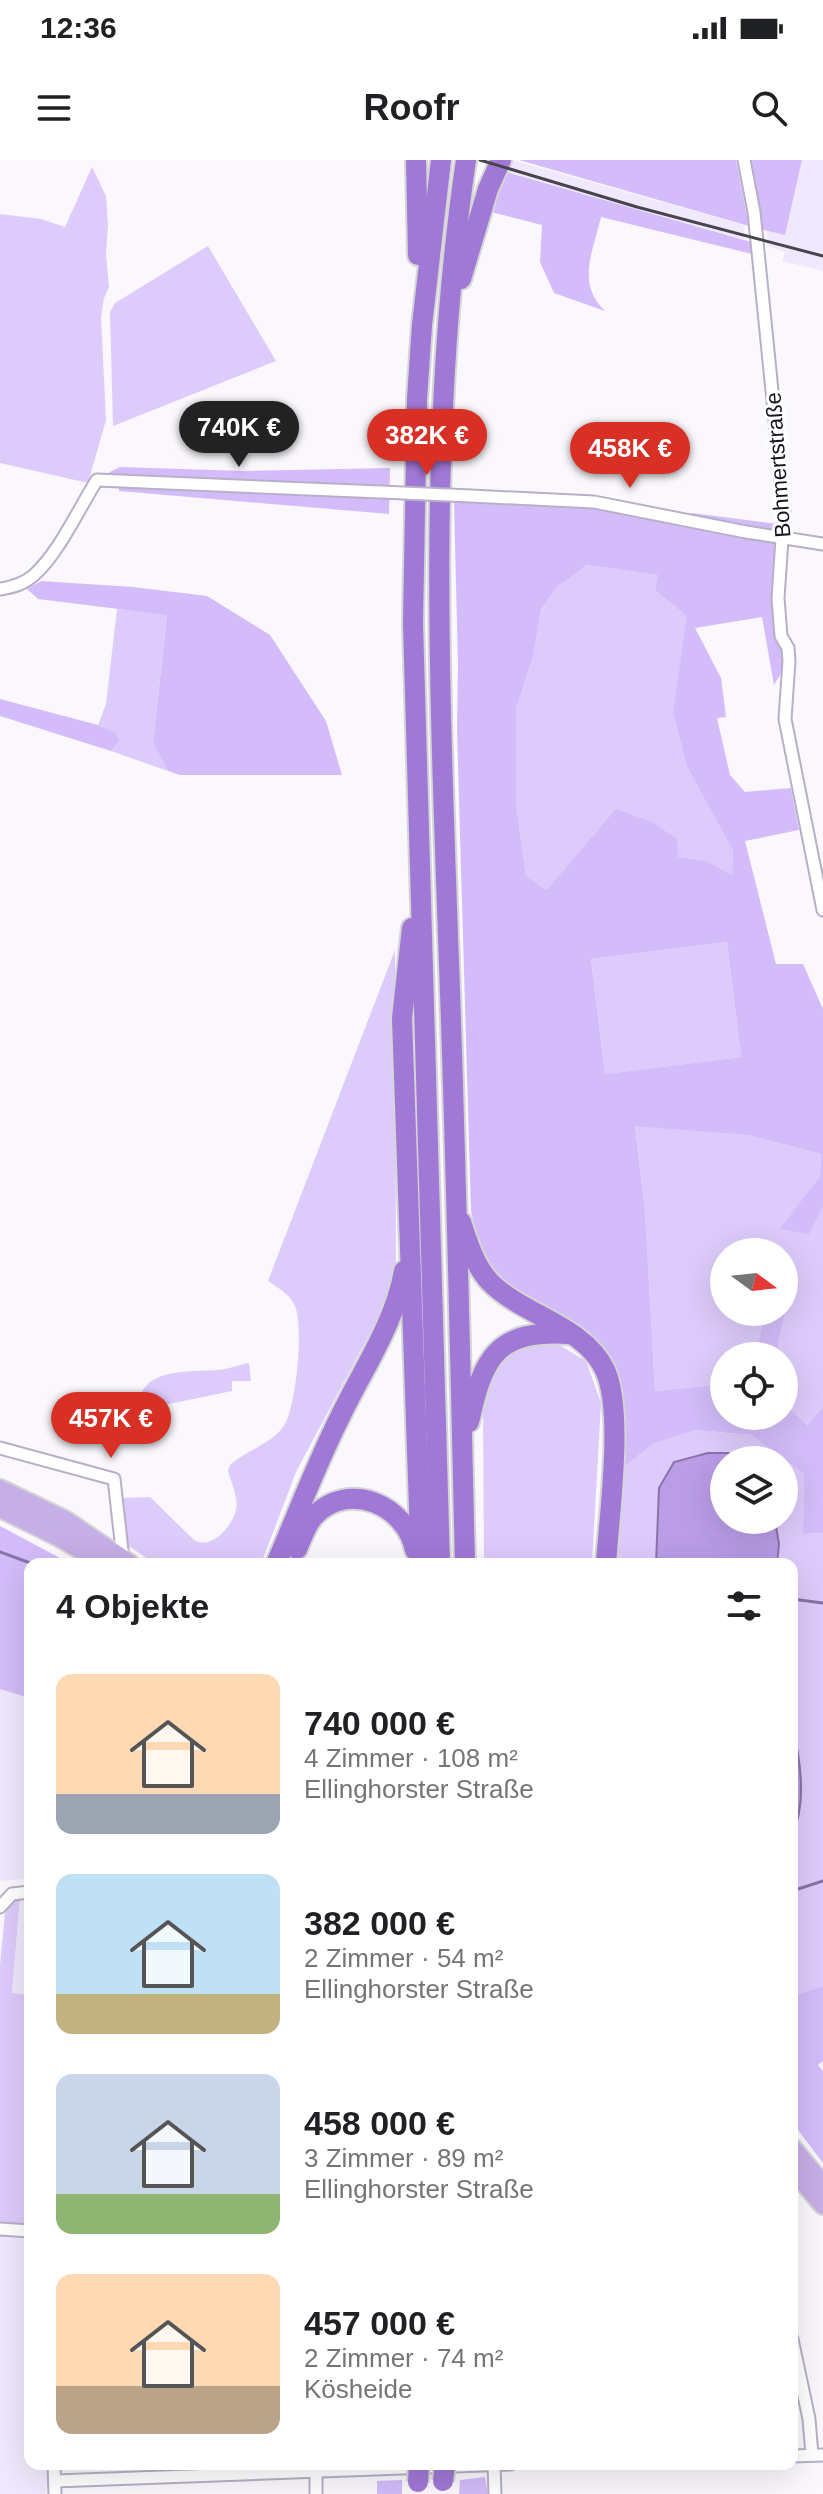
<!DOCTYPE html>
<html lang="de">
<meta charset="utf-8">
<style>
body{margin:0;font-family:Arial,sans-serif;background:#f6f6f6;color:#202124;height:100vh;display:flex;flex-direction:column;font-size:30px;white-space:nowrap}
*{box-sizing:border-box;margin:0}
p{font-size:26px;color:#757577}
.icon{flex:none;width:44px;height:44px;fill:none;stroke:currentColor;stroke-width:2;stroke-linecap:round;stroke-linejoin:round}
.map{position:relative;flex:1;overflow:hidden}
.drawer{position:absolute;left:24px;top:1398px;width:774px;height:912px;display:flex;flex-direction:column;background:#fff;border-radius:16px;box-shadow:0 8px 32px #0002}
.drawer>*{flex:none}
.needle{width:52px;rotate:105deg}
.tools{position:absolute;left:710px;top:1078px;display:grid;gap:16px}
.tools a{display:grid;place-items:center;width:88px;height:88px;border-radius:50%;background:#fff;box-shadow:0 8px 32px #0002;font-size:40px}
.price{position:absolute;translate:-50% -68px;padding:0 18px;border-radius:28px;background:#d93025;color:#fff;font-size:26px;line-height:52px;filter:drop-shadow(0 2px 4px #0008)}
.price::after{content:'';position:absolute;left:50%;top:48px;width:24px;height:18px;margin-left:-12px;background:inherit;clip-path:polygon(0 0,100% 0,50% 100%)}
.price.active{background:#222;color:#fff}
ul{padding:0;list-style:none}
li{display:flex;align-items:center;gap:24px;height:200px;padding:0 32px}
li span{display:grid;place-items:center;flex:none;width:224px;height:160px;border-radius:16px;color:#555}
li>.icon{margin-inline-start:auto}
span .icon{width:96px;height:96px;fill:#fffc;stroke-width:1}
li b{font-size:34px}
h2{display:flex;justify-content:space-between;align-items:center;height:96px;padding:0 32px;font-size:34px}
.status{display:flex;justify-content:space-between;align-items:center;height:56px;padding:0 40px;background:#fff;direction:ltr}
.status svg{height:22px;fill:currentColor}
header{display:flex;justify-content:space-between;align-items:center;height:104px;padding:0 32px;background:#fff;font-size:36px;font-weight:800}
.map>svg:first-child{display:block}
.built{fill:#f0e9fd}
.green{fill:#ddcbfb;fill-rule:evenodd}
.forest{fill:#d3bcf9;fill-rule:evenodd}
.water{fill:#ba9ce7;stroke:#8973aa;stroke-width:2}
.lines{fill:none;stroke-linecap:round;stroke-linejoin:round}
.stream{stroke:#8973aa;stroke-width:3}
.street-casing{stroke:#b8afc8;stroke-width:15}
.primary-casing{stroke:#d5d5d6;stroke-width:22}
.highway-casing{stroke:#d5d5d6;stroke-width:24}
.street{stroke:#fff;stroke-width:11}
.primary{stroke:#c6aee6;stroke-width:18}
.highway{stroke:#a078d6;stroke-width:20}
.rail{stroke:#46444c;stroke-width:3}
.street-bridge-casing{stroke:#b8afc8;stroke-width:15;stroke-linecap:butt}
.highway-bridge-casing{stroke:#d5d5d6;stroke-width:24;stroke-linecap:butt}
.street-bridge{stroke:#fff;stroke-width:11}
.highway-bridge{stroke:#a078d6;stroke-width:20}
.labels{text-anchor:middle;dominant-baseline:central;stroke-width:6;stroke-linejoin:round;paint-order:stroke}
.street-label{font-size:22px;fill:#17141d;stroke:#fff}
</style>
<div class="status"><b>12:36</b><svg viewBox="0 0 49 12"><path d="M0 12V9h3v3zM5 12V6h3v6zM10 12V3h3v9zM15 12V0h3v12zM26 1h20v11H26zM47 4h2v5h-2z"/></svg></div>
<header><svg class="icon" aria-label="menu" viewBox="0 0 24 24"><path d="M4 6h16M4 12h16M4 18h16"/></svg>Roofr<svg class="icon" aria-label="search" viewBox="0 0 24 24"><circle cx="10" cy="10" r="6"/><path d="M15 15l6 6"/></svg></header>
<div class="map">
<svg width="823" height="2334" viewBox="0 0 823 2334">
<rect width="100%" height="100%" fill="#faf8fd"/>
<g class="built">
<path d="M512,0L744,65L745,80L508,12Z"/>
<path d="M802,0H823V111L782,101L785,92L768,86L767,71L785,74Z"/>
<path d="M0,1529L30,1538V1558L24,1719L0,1721Z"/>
<path d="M20,1737H30V1835L12,1834Z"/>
<path d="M0,2074L30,2077V2304H48V2328L45,2334H0Z"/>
</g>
<g class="green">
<path d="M92,7L106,36L108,65L106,94L109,127L104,138L101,157L106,260L88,323L0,303V54L41,59L65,67Z"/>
<path d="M208,86L276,201L113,266L110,152L115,143Z"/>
<path d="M587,405L659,415L655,430L688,456L673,553L687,607L733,691L732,715L707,701L678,697L547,730L526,716L516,644V549L534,493L541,452L556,428Z"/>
<path d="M117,449L167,454L153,583L168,611L111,591L116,585L115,572L98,565L106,544Z"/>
<path d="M727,782L741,897L605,914L591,799Z"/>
<path d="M395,790L396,1106L388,1139L296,1312L261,1404H155L129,1386L121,1338L150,1337L193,1379C210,1392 232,1367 236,1350C239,1339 231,1322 228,1311L230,1305C246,1290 273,1284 285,1264C296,1245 304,1166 295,1146C290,1134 278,1128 268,1121Z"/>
<path d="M635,965L748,975L821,994L820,1016L781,1069L809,1073L823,1047V1246L809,1267L784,1243V1196H776L789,1132L784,1122V1092H724V1152H765L755,1196H724V1224L655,1231L645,1051Z"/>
<path d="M551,1180L586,1201L601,1243L592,1404H484L483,1249L492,1218L517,1184Z"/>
<path d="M249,1203L251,1221H232V1231L140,1250C135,1207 190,1212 218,1210C229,1209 239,1205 249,1203Z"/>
<path d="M696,1270L751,1275L804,1314L803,1374L823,1373V1826L792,1836V1404H618L624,1307L653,1284ZM724,1300H784V1360H724Z"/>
<path d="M20,1737L12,1833L30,1835V2066L0,2063V1805L5,1753L13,1739Z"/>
</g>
<g class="forest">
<path d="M519,0H736L749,66Z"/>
<path d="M749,0H802L785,75L760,69Z"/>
<path d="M503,11L751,82L752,94L601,57C593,92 576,123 605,151L554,133L540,102L542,65L487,51Z"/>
<path d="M120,307L243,311L390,308L389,354L119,331L118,317H110L108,313Z"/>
<path d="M480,340L595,346L685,364L692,353L777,364L781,387L776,414L788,502L774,525L762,457L695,468L721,518L726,557L717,558L730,615L745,632L791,628L799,670L745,681L776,804H803L823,849V1047L809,1074L780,1069L820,1016L821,994L748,975L635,966L645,1051L655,1231L724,1224V1256H784V1243L808,1266L823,1246V1373L803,1374L804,1314L751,1275L696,1270L653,1284L624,1307V1243L617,1215L495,1116L479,1090L471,1051L457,570L458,505L454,342L480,343ZM587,405L658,415L655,430L687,456L673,553L687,607L733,691L732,715L707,701L678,697L677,679L652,662L616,649L547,730L526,716L516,644V549L534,493L541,451L556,428ZM727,782L741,897L605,914L591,799Z"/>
<path d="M41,421L133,427L207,436L270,475L326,561L342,615H180L168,611L153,583L167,455L38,439L27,429Z"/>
<path d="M0,539L98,565L115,572L119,581L111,591L0,556Z"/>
<path d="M784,1122L789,1132L776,1196H755L765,1152H784Z"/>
<path d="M0,1366L71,1404H30V1554L29,1538L0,1529Z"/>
<path d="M823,1826V1901L818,1905L823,1911V2003L792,1962V1836Z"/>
<path d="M485,2317L488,2334H459L460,2320Z"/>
<path d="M402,2320V2334H377V2321Z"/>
</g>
<g class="water">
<path d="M708,1293H728L742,1300H724V1360H775L779,1384L777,1404H656L659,1328L674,1302Z"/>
<path d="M792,1564C800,1597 808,1643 792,1674Z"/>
</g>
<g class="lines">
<g class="stream">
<path d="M0,1392L33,1404"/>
<path d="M792,1439L823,1443"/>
<path d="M792,1731L823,1721"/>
</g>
<defs>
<g id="street">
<path d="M744,0L754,52L784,350L778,438L781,476L788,488L789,501L785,559L823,750"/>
<path d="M471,336L594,342L746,372L823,384"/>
<path d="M0,429C13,427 24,424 34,415C59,393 79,348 97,320L381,332"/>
<path d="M0,1288L114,1319L123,1399"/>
<path d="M0,1747L12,1734L30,1732"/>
<path d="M0,2069L30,2071"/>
<path d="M792,2179L809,2259L812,2295"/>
<path d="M792,2296L823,2295"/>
<path d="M54,2304L55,2334"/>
<path d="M494,2305L495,2334"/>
<path d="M316,2313V2334"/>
<path d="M55,2321L511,2304"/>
</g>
<g id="primary">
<path d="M0,1329L65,1360L130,1404"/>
<path d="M0,1348L59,1377L105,1404"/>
<path d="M792,1988L823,2025"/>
<path d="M792,2008L823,2045"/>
</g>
<g id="highway">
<path d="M416,0L418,95"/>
<path d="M461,119L488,29L501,0"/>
<path d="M412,768L402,858L421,1404"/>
<path d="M461,1062C468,1083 475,1106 490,1122C522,1155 585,1166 605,1210C624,1251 609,1356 606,1404"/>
<path d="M469,1262C483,1197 497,1169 570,1174"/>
<path d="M297,1389C302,1378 306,1365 314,1356C349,1320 406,1345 415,1390"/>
<path d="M276,1404C297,1355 316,1305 340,1257C363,1209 395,1163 404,1111"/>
<path d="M440,1404L413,463L417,239L422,165L441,0"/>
<path d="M465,1404C460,1195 456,985 448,776C439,517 428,257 466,0"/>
</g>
</defs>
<use href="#street" class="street-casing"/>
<use href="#primary" class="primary-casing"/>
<use href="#highway" class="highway-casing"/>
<use href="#street" class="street"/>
<use href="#primary" class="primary"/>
<use href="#highway" class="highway"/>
<path class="rail" d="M480,0L637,47L823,96"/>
<defs>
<path id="street-bridge" d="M381,332L471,336"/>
<g id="highway-bridge">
<path d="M443,2321L445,2304"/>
<path d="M418,2322L419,2304"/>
</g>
</defs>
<use href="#street-bridge" class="street-bridge-casing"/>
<use href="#highway-bridge" class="highway-bridge-casing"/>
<use href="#street-bridge" class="street-bridge"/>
<use href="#highway-bridge" class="highway-bridge"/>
</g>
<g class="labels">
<g class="street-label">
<text transform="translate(778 305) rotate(-94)">Bohmertstraße</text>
</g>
</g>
</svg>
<div class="tools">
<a><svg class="needle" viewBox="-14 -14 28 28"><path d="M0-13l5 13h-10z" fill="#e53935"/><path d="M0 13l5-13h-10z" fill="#757577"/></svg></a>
<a><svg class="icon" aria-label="locate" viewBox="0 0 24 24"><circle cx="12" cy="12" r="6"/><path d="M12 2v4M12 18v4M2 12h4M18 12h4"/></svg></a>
<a><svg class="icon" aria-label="layers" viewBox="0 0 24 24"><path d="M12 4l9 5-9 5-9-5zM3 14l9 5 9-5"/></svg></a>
</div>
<b class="price active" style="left:239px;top:309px">740K €</b>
<b class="price" style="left:427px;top:317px">382K €</b>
<b class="price" style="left:630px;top:330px">458K €</b>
<b class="price" style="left:111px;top:1300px">457K €</b>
<section class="drawer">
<h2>4 Objekte<svg class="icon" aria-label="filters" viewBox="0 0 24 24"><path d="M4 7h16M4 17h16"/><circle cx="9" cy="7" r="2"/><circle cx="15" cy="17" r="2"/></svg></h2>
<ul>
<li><span style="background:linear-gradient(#ffd9b3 75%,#9aa5b1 0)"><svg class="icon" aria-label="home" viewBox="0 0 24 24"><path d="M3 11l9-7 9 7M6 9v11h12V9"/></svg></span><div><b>740 000 €</b><p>4 Zimmer · 108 m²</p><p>Ellinghorster Straße</p></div></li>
<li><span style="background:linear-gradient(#bfe0f5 75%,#c2b280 0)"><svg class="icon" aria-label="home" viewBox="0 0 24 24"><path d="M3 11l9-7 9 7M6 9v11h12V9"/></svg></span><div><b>382 000 €</b><p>2 Zimmer · 54 m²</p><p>Ellinghorster Straße</p></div></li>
<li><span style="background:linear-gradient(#c9d6e8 75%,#8fb573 0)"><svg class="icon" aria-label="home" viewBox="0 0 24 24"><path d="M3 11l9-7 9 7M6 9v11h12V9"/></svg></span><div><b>458 000 €</b><p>3 Zimmer · 89 m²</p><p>Ellinghorster Straße</p></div></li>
<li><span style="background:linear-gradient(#ffd9b3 70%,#b9a48a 0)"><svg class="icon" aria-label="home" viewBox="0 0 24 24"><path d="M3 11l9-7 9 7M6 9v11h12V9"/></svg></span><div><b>457 000 €</b><p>2 Zimmer · 74 m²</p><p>Kösheide</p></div></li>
</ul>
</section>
</div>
